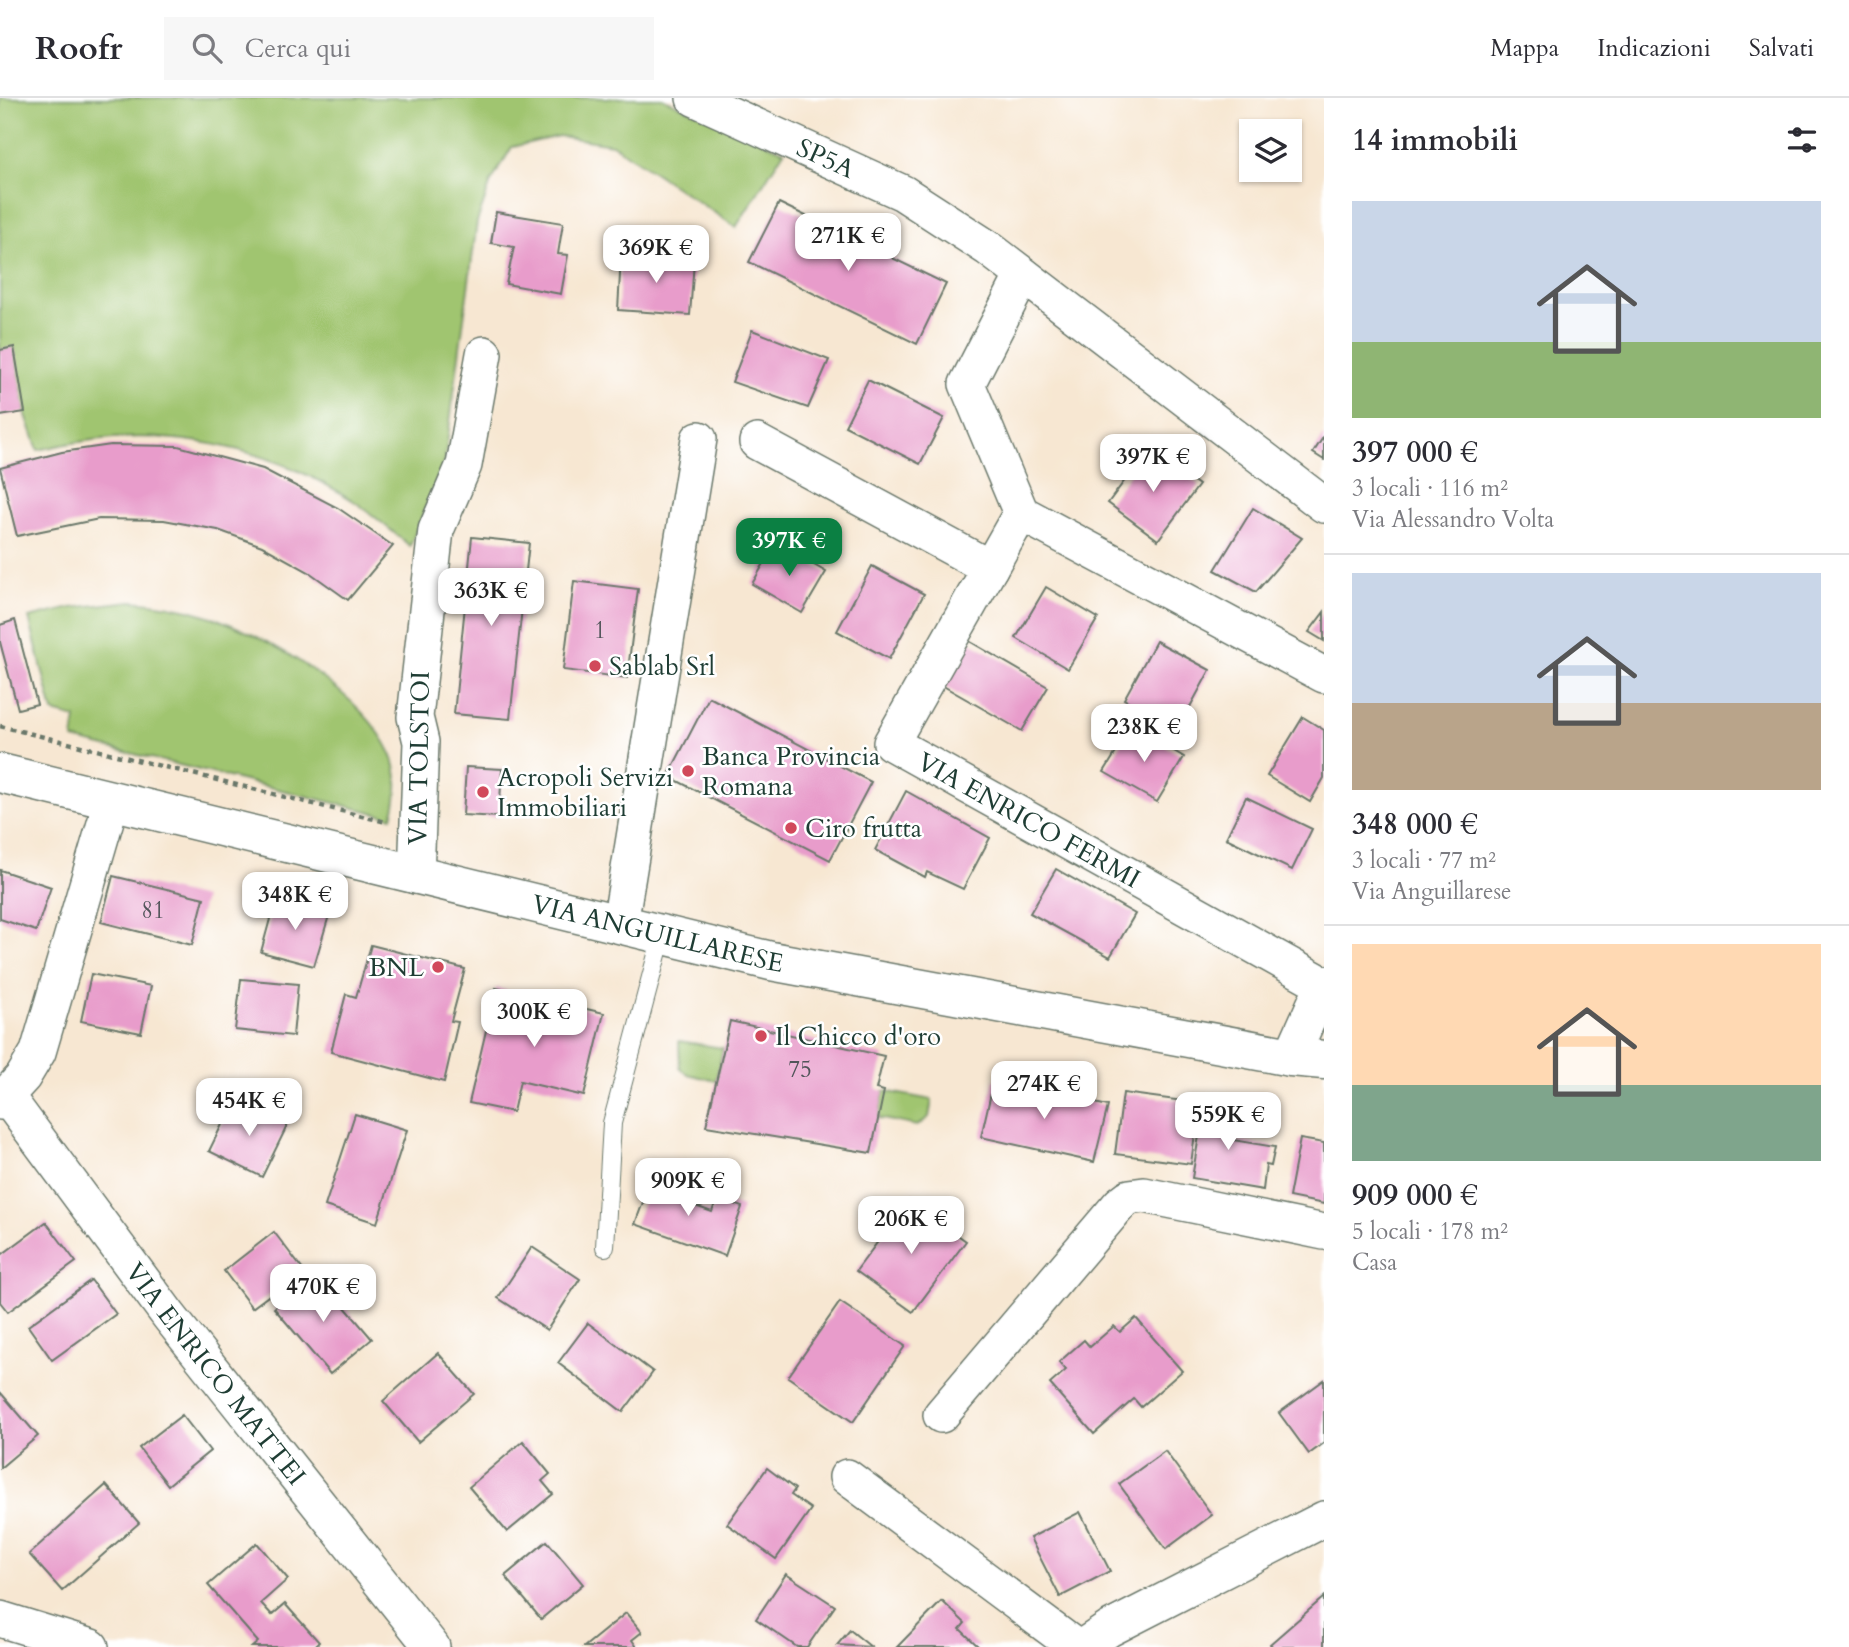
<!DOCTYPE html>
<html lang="it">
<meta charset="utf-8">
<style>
body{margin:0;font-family:Cardo,serif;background:#f7f7f7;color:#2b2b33;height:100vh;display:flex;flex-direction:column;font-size:26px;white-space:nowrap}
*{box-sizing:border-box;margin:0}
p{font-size:23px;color:#7c7c81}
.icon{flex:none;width:38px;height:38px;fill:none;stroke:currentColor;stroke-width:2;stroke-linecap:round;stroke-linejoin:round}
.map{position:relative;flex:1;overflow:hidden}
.sheet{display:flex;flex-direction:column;background:#fff;width:525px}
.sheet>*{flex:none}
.buttons{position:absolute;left:1239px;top:21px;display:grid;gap:14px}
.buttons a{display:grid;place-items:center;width:63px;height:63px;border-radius:0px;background:#fff;box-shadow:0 2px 5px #0004;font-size:35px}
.price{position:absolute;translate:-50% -60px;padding:0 16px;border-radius:14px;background:#fff;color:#222;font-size:23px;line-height:46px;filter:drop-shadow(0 2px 4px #0008)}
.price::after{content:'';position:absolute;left:50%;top:42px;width:21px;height:16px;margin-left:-10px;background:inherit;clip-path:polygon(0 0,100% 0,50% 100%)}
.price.current{background:#0b8043;color:#fff}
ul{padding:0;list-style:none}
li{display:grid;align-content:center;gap:14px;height:371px;padding:0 28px}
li+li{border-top:2px solid #e1e1e2}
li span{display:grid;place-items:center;height:217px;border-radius:0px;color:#555}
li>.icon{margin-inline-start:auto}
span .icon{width:126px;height:126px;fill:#fffc;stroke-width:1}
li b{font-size:30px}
h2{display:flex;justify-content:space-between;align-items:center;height:84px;padding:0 28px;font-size:30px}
header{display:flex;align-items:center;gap:42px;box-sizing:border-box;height:98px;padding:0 35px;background:#fff;border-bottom:2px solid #e1e1e2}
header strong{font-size:33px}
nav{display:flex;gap:38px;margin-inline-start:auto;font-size:24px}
.search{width:490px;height:63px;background:#f7f7f7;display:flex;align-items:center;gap:18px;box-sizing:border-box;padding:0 24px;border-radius:0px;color:#7c7c81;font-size:26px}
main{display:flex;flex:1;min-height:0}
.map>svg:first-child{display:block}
.green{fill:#a0c570;stroke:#608152;stroke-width:2}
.building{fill:#e89ccb}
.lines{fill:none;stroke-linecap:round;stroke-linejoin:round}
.service-casing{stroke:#6b786b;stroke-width:20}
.minor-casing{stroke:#6b786b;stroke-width:38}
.secondary-casing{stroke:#6b786b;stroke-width:41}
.path{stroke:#6b786b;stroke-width:4.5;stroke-dasharray:5 5;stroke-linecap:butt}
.service{stroke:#fff;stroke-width:18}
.minor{stroke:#fff;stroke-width:35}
.secondary{stroke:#fff;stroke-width:38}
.poi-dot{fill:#d1495b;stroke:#fff;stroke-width:2.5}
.labels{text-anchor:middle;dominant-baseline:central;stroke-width:5;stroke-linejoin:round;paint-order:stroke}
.number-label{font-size:23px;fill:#51555a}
.street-label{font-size:26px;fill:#1f3d34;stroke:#fff}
.poi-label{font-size:26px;fill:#1f3d34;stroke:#fff;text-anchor:start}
</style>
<header>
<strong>Roofr</strong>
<div class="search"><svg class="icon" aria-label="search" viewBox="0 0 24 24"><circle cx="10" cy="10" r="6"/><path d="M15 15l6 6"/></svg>Cerca qui</div>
<nav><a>Mappa</a><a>Indicazioni</a><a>Salvati</a></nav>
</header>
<main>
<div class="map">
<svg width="1324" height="1549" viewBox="0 0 1324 1549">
<rect width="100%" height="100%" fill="#fff"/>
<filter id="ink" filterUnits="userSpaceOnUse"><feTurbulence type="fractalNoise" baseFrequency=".0143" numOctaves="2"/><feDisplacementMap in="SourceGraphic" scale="14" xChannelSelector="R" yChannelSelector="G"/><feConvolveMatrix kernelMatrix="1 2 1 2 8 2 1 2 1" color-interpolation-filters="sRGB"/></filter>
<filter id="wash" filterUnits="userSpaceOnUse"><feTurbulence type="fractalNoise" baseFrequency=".00686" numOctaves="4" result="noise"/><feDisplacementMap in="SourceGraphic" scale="28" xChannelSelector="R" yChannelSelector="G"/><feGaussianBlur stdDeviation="1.57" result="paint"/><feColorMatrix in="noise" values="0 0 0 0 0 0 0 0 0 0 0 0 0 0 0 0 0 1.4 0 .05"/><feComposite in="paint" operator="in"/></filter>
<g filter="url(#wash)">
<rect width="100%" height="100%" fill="#f7e7d2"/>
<g class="green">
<path d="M0,0H662L784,53L736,129L612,46L559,38L512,49L491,84L477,124L445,361L410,448C391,433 372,415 352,402C257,341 146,325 38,352L25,314L14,250L0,252Z"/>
<path d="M132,503C157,505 181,509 206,517C267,537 364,596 391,656C400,676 398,699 392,719L73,641L76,620L53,614L29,520L71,510Z"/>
<path d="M679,943L723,950L716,983L688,976L680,970Z"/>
<path d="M884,993L932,1002L929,1019L917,1028L878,1020Z"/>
</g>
<g id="blocks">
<g class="building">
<path d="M779,105L946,186L917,246L749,164Z"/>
<path d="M496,114L563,125L558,156L568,157L561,196L506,186L514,149L491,145Z"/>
<path d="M621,158L694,163L690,217L618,212Z"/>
<path d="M752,232L829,262L808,310L732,284Z"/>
<path d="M14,249L25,314L0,318V252Z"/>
<path d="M868,282L944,320L920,366L845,328Z"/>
<path d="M1324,338V362L1313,355Z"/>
<path d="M111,347L178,348L263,371L338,410L393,448L348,502L309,474L262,448L218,432L164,422L99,421L17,438L0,370L62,354Z"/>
<path d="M1149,350L1199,387L1158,442L1108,405Z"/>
<path d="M1253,410L1302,440L1256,494L1215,472Z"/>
<path d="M472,439L529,445L510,621L454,616Z"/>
<path d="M776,445L826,474L802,515L752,486Z"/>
<path d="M872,468L924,496L889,561L837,533Z"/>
<path d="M574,483L638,491L627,580L563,572Z"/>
<path d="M1046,489L1098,520L1068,571L1016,540Z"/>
<path d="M1324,514V543L1309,534Z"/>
<path d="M15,522L37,606L18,611L0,544V527Z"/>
<path d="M964,540L1048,589L1022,633L938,585Z"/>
<path d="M1156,543L1210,572L1178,631L1124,601Z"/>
<path d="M709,599L871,684L830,762L668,678Z"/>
<path d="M1303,619L1324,632V680L1310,704L1267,678Z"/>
<path d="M1132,628L1184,659L1157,704L1104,674Z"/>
<path d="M466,669L502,671L499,719L463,717Z"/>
<path d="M906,693L990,740L963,791L927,774L925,779L875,752Z"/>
<path d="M1246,699L1312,731L1292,772L1226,740Z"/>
<path d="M1056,771L1135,816L1110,859L1030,815Z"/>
<path d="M0,772L51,789L36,833L0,821Z"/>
<path d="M113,778L204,800L192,847L101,824Z"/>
<path d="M276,799L330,814L314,868L261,854Z"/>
<path d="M371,847L465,871L451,923L458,924L444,984L331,954L346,896L356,899Z"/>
<path d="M91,876L151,888L141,935L81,923Z"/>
<path d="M241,881L298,886L293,938L235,932Z"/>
<path d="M496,890L604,915L584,998L520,983L513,1014L469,1005Z"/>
<path d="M730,923L884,958L876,991L884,993L871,1055L706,1028Z"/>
<path d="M994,982L1108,1008L1094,1064L981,1039Z"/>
<path d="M1123,995L1199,1005L1191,1066L1115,1056Z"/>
<path d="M235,1000L288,1026L262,1079L209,1053Z"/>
<path d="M1205,1002L1233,1007L1227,1041L1275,1049L1271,1068L1266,1067L1263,1092L1192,1080Z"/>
<path d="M355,1016L407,1032L377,1125L325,1108Z"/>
<path d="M1300,1041L1324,1045V1106L1289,1099Z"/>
<path d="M653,1077L680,1087L675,1101L712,1114L717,1100L742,1109L725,1158L635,1126Z"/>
<path d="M909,1102L966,1143L913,1214L856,1173Z"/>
<path d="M46,1124L76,1164L8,1214L0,1204V1158Z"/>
<path d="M274,1134L303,1172L252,1210L224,1173Z"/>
<path d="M532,1149L580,1181L547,1232L498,1200Z"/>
<path d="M316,1175L372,1241L330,1276L274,1210Z"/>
<path d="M91,1182L116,1216L52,1262L28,1228Z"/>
<path d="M840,1204L905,1248L853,1324L788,1279Z"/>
<path d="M1136,1220L1182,1273L1141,1309L1134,1301L1094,1336L1050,1286L1066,1272L1059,1264L1084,1242L1090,1249L1114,1228L1120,1234Z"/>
<path d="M588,1225L653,1274L623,1314L558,1265Z"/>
<path d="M438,1255L474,1296L418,1344L383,1303Z"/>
<path d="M1324,1282V1345L1309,1356L1279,1315Z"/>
<path d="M0,1294L38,1338L0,1370Z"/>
<path d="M182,1317L210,1353L168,1387L139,1350Z"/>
<path d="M523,1343L550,1376L542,1383L553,1396L507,1434L469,1389Z"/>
<path d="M1165,1353L1212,1417L1166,1451L1119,1386Z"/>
<path d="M767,1370L795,1391L791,1397L811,1411L776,1461L727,1426Z"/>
<path d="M106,1387L139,1425L62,1493L29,1456Z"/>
<path d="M1080,1414L1110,1473L1060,1499L1030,1440Z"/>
<path d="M547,1443L583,1486L541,1521L505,1478Z"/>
<path d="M257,1445L288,1481L261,1505L272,1517L285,1506L319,1544L314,1549H252L258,1544L208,1487Z"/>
<path d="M786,1476L835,1508L807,1549H797L756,1521Z"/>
<path d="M1324,1499V1549H1273L1270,1546Z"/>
<path d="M942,1503L965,1525L960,1531L979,1549H897Z"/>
<path d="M626,1515L642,1534L632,1542L637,1549H584Z"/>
<path d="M850,1532L871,1549L837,1547Z"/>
</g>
</g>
</g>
<g filter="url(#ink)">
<use href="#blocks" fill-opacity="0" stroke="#6b786b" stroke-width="2"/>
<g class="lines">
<defs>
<path id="service" d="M605,1149L612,1025L662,838"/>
<g id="minor">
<path id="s1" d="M694,0L903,95L988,150L1324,407"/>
<path d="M1023,177L967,286L1021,415L1324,577"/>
<path d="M757,344L990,470"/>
<path id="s2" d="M1021,415L891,645L1323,886"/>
<path d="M416,778L421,644L415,619L436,432L464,367L484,256"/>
<path d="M620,826L699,341"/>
<path d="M1291,959L1324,885"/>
<path id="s3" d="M6,998L169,1218L432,1549"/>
<path d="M0,1004L23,979L38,954L111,705"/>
<path d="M941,1317L1120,1106L1129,1099L1144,1097L1324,1134"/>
<path d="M847,1379L1076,1549"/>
<path d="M0,1521L91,1549"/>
<path d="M1082,1549L1109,1531L1324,1421"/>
</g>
<g id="secondary">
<path id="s4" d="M0,675L771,863L1291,959L1324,962"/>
</g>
</defs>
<use href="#service" class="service-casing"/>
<use href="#minor" class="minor-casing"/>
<use href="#secondary" class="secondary-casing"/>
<path class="path" d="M0,628L386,724"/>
<use href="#service" class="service"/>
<use href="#minor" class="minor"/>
<use href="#secondary" class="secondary"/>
</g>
</g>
<g class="poi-dot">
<circle cx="595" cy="568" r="7"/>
<circle cx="688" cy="673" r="7"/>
<circle cx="483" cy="694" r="7"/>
<circle cx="791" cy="730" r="7"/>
<circle cx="438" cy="869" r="7"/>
<circle cx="761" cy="938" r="7"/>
</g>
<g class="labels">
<g class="number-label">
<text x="600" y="532">1</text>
<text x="153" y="812">81</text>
<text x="800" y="971">75</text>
</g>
<g class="street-label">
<text stroke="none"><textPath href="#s1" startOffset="145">SP5A</textPath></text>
<text transform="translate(419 660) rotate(-89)">VIA TOLSTOI</text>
<text stroke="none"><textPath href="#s2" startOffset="422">VIA ENRICO FERMI</textPath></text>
<text stroke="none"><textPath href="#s4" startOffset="677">VIA ANGUILLARESE</textPath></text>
<text stroke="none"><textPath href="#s3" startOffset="348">VIA ENRICO MATTEI</textPath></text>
</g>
<g class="poi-label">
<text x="609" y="568">Sablab Srl</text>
<text x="702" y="658">Banca Provincia<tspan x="702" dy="30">Romana</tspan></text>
<text x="497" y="679">Acropoli Servizi<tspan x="497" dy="30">Immobiliari</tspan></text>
<text x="805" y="730">Ciro frutta</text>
<text x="424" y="869" text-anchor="end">BNL</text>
<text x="775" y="938">Il Chicco d'oro</text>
</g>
</g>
</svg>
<div class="buttons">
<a><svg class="icon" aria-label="layers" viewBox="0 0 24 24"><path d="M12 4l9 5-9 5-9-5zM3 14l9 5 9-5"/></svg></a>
</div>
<b class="price" style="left:848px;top:175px">271K €</b>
<b class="price" style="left:656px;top:187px">369K €</b>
<b class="price" style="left:1153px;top:396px">397K €</b>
<b class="price current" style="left:789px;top:480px">397K €</b>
<b class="price" style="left:491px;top:530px">363K €</b>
<b class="price" style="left:1144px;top:666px">238K €</b>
<b class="price" style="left:295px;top:834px">348K €</b>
<b class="price" style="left:534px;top:951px">300K €</b>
<b class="price" style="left:1044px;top:1023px">274K €</b>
<b class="price" style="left:249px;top:1040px">454K €</b>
<b class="price" style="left:1228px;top:1054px">559K €</b>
<b class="price" style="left:688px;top:1120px">909K €</b>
<b class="price" style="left:911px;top:1158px">206K €</b>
<b class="price" style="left:323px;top:1226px">470K €</b>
</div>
<section class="sheet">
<h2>14 immobili<svg class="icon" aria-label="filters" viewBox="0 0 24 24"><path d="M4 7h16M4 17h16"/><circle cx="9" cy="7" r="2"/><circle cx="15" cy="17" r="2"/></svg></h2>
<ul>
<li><span style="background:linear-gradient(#c9d6e8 65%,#8fb573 0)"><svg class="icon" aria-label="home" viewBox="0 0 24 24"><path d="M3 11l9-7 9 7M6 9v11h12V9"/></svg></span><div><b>397 000 €</b><p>3 locali · 116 m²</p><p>Via Alessandro Volta</p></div></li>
<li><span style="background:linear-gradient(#c9d6e8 60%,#b9a48a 0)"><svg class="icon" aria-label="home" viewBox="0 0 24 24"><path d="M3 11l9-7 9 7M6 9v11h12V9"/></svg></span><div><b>348 000 €</b><p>3 locali · 77 m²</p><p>Via Anguillarese</p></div></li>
<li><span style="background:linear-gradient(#ffd9b3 65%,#7fa58c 0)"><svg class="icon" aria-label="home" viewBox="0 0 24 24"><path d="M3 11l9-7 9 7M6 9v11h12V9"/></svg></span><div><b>909 000 €</b><p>5 locali · 178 m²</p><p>Casa</p></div></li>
</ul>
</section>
</main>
